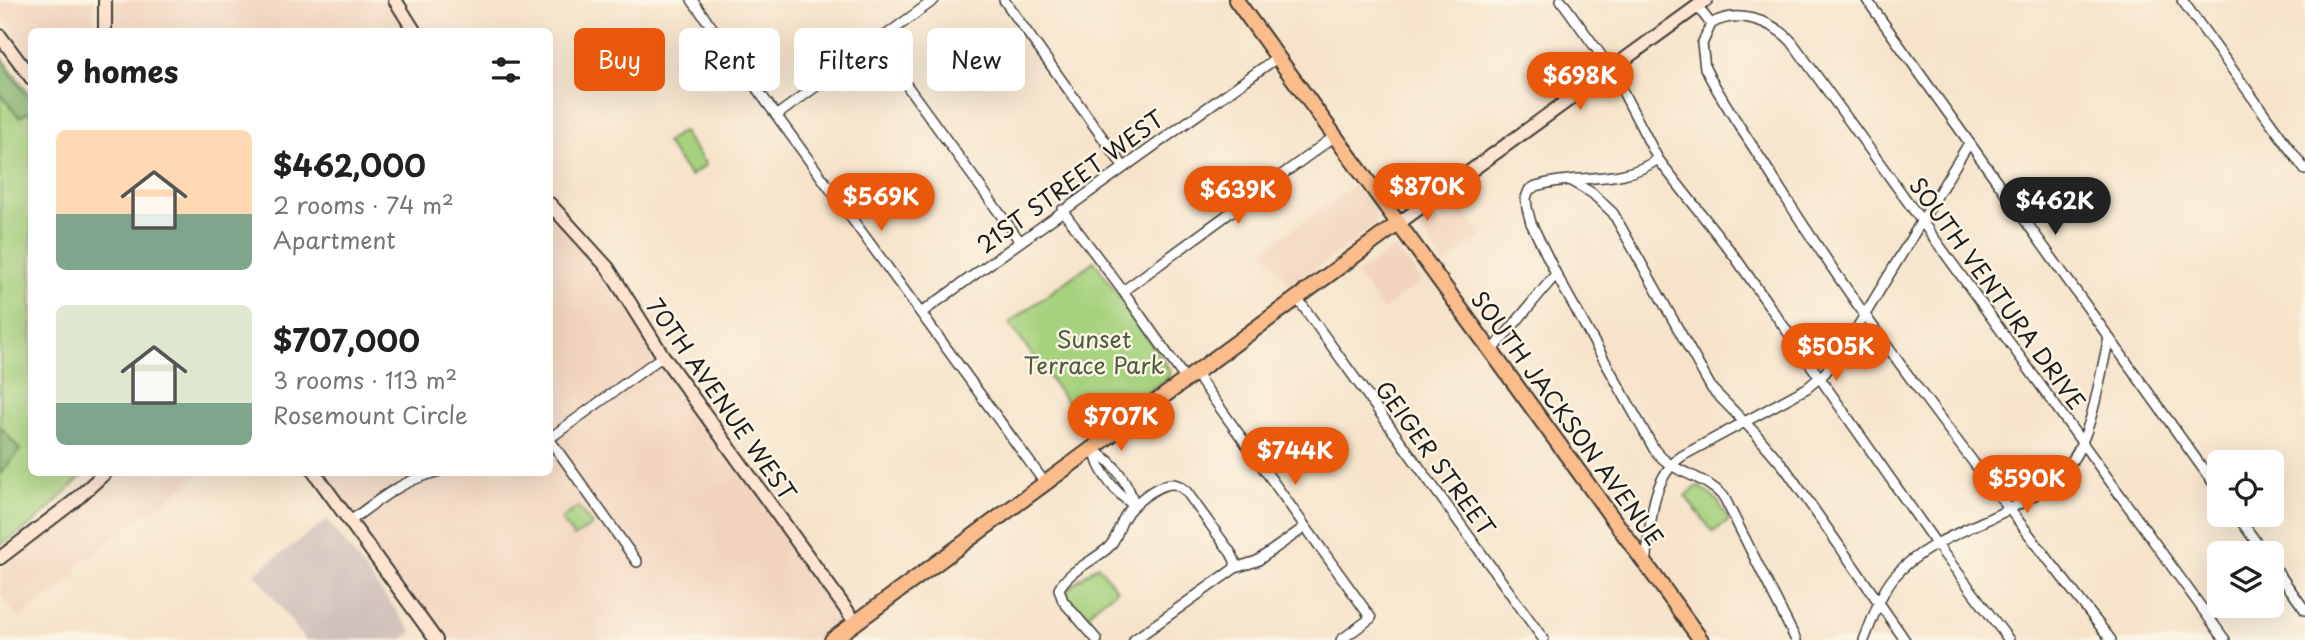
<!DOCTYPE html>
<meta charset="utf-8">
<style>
body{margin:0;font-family:"Playpen Sans",sans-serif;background:#f2f2f2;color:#202124;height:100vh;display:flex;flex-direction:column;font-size:26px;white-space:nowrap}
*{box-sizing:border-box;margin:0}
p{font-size:23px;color:#757577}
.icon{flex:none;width:38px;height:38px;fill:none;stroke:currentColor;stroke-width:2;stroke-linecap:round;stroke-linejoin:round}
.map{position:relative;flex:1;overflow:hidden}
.drawer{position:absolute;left:28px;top:28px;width:525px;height:448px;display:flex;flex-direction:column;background:#fff;border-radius:10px;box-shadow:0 7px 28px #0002}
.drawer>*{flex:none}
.guide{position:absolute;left:574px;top:28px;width:665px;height:63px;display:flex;gap:14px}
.fabs{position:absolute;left:2207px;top:450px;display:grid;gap:14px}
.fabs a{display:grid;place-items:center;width:77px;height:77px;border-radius:10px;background:#fff;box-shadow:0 7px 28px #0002;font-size:35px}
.price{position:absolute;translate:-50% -60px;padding:0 16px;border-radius:24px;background:#ea580c;color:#fff;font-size:23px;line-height:46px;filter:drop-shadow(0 2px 4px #0008)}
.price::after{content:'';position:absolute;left:50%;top:42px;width:21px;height:16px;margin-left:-10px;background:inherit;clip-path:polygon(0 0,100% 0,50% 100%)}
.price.active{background:#222;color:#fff}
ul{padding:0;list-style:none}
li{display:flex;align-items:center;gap:21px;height:175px;padding:0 28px}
li span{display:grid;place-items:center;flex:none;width:196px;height:140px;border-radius:10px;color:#555}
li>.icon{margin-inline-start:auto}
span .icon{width:84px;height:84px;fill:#fffc;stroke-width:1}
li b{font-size:30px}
h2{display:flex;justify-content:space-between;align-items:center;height:84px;padding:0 28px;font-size:30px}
.chip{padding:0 24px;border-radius:10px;background:#fff;box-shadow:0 7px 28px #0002;font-size:24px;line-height:63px}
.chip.active{background:#ea580c;color:#fff}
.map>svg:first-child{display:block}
.built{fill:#f2d4be}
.industrial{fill:#cfc0ba}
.green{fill:#a6d17e;stroke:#61764d;stroke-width:2}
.forest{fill:#84b36d;stroke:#506844;stroke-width:2}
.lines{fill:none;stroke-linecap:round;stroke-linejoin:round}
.street-casing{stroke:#3d3a36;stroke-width:12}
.secondary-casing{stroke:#3d3a36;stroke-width:16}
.primary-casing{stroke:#3d3a36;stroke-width:18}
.street{stroke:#fff;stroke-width:9}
.secondary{stroke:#fde4d1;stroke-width:12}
.primary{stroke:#fabc8b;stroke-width:14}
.labels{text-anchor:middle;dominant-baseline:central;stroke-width:5;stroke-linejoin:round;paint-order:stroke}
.street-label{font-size:23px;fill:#1c1c1c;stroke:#fcf5e5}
.park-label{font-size:23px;fill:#4c5b3e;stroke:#fcf5e5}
</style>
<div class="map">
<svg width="2305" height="640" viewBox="0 0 2305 640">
<rect width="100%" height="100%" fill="#fcf5e5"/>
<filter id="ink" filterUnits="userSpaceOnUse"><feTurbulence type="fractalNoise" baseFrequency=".0143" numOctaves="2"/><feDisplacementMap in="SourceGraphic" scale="14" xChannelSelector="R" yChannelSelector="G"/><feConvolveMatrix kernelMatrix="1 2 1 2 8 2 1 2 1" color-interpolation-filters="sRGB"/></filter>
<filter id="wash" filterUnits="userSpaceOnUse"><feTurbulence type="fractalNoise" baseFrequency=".00686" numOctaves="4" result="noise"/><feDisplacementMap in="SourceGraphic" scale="28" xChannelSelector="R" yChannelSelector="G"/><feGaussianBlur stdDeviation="1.57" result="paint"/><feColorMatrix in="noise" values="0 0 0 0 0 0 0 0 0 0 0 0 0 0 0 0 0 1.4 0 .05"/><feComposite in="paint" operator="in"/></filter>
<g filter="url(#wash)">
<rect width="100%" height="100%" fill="#f6e3ca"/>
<g class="built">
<path d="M0,0H94L96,31L32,32L31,56L0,13Z"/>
<path d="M105,0H395L415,31L105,32Z"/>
<path d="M1354,185L1376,217L1375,224L1292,287L1264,250Z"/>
<path d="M1458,200L1483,237L1445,264L1421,230V226Z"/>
<path d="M550,204L594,251L853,623L832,640H436L314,473L550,472Z"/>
<path d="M1396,247L1421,281L1383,310L1356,274Z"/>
<path d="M119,472L202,473L75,567L80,575L19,619L0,593V571L85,506L108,486Z"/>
</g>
<path class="industrial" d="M327,520L412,632L402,640H305L255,573Z"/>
<g class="green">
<path d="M0,54L31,97L32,472L85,473L34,523L0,545Z"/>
<path d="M682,131L706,165L690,176L666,143Z"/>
<path d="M1094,261L1171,372L1168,378L1090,434L1009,323Z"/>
<path d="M1698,486L1718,501L1729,521L1713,532L1685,496Z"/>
<path d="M578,507L592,525L574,537L561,519Z"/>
<path d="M1098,565L1117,590L1095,607L1084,620L1066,596L1065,591Z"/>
</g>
<g class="forest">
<path d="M0,58L31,102V111L19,117L0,94Z"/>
<path d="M0,426L20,450L0,474Z"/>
</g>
</g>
<g filter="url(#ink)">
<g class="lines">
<defs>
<g id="street">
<path d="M692,0L1045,483"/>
<path d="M1004,0L1123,166"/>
<path d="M1561,0L1611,69L1658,159L1735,257L1937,545L2009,640"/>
<path d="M1867,0L2219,491"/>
<path d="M2182,0L2305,170"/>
<path d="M1697,6L1711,24"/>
<path d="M876,43L1019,240"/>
<path d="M777,115L934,0"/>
<path d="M1658,159C1621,186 1576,173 1536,186L1529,190L1526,198L1527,208L1531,223L1556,274L1654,449C1674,476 1701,472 1724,497L1796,640"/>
<path d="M1571,181L1592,193L1613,213L1712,389L1755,433L1785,468L1905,640"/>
<path d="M1062,210L1123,291L1186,380"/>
<path d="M1123,291L1335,136"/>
<path d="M1297,298L1544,640"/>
<path d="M921,313L1278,57"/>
<path d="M1492,351L1556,274"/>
<path d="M1195,373L1371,618L1341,640"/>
<path d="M550,438L663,356"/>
<path d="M550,440L637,562"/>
<path d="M1093,448C1097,454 1096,459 1099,465C1106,480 1120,497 1134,505"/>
<path d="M1097,453C1114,461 1130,486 1134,505"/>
<path d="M2236,514L2264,553"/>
<path d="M349,522C377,501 402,480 437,472"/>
<path d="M1646,564C1651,528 1649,479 1682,456L1807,388L1825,373L1855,331L1969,143"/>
<path d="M2272,564L2305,610"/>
<path d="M1097,640L1063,601L1059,589C1069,570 1094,561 1109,547C1117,539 1118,528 1124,518C1130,506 1157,484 1172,484C1178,484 1181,487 1186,491L1231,553L1235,561V568"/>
<path d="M1134,640L1235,568L1257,561L1305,527"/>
<path d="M1864,640C1873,619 1879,595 1894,577C1938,525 2032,518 2072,461C2093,431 2100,374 2109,338"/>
<path d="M2111,640C1995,491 1876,341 1775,181C1752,144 1725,107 1705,68L1702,44L1711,24C1737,8 1773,21 1792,42L2225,640"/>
</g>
<g id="secondary">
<path d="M105,0V32"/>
<path d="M395,0L415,32"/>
<path d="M0,36L32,79"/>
<path d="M550,204L608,268L663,356L856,623"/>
<path d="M1399,223L1706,0"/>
<path d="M314,472L436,640"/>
<path d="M0,558L73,502L106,472"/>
</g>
<g id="primary">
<path d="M1236,0L1701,640"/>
<path d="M832,640L1399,223"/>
</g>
</defs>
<use href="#street" class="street-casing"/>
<use href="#secondary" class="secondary-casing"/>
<use href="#primary" class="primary-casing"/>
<use href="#street" class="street"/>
<use href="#secondary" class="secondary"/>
<use href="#primary" class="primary"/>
</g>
</g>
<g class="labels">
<g class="street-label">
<text transform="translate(1070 181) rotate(-36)">21ST STREET WEST</text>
<text transform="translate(1998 293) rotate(54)">SOUTH VENTURA DRIVE</text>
<text transform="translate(722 399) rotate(55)">70TH AVENUE WEST</text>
<text transform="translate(1568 418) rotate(54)">SOUTH JACKSON AVENUE</text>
<text transform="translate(1436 458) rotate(54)">GEIGER STREET</text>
</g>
<g class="park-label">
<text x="1094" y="338">Sunset<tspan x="1094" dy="26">Terrace Park</tspan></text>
</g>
</g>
</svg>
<div class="fabs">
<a><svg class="icon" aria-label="locate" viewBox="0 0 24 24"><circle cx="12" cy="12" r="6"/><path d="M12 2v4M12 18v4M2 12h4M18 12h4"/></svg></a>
<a><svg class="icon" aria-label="layers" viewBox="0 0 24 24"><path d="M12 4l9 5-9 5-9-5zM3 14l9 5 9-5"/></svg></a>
</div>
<b class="price" style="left:1580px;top:112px">$698K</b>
<b class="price" style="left:1427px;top:223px">$870K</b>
<b class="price" style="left:1238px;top:226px">$639K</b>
<b class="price" style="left:881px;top:233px">$569K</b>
<b class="price active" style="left:2055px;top:237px">$462K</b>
<b class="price" style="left:1836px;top:383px">$505K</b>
<b class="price" style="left:1121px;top:453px">$707K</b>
<b class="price" style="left:1295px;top:487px">$744K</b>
<b class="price" style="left:2027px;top:515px">$590K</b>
<div class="guide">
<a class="chip active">Buy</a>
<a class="chip">Rent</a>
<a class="chip">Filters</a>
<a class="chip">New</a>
</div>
<section class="drawer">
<h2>9 homes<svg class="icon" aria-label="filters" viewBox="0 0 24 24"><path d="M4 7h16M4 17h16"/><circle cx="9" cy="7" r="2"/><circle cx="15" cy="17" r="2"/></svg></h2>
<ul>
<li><span style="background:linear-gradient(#ffd9b3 60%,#7fa58c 0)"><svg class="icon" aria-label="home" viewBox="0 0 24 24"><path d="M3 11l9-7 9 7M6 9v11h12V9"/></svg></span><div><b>$462,000</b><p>2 rooms · 74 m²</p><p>Apartment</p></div></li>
<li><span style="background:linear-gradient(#dfe7d0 70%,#7fa58c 0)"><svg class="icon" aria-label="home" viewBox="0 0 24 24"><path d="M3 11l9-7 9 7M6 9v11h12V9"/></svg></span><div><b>$707,000</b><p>3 rooms · 113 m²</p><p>Rosemount Circle</p></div></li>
</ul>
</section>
</div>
